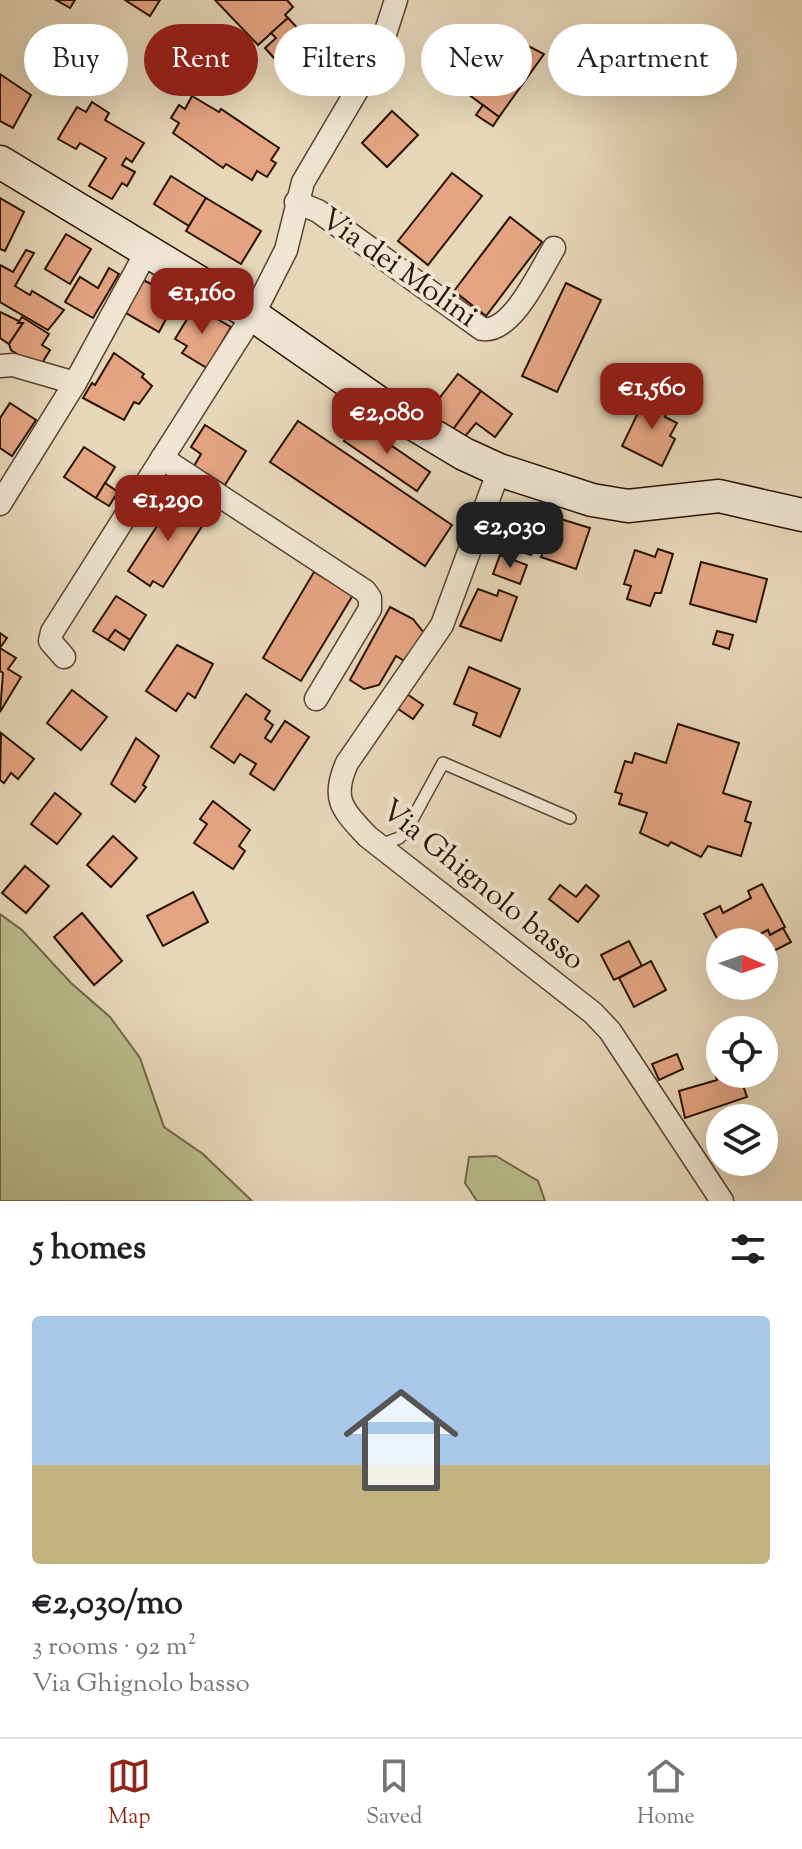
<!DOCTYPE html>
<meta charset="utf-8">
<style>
body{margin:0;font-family:"Sorts Mill Goudy",serif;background:#f6f6f6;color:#202124;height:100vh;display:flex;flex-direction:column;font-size:30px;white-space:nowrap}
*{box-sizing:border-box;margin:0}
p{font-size:26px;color:#757577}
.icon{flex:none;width:44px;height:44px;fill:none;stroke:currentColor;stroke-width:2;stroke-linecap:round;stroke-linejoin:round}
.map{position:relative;height:1201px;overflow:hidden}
.panel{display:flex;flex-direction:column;background:#fff;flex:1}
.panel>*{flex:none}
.top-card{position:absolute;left:24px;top:24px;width:754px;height:72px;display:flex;gap:16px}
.needle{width:52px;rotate:92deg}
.tools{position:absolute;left:706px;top:928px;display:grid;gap:16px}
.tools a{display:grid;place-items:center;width:72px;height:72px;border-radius:50%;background:#fff;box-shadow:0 8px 32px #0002;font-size:40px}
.price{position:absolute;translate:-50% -68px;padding:0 18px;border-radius:16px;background:#8f2418;color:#fff;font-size:26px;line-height:52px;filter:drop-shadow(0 2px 4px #0008)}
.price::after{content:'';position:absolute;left:50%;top:48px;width:24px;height:18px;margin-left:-12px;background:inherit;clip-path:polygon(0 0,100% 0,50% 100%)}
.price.current{background:#222;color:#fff}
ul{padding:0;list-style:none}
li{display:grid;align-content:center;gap:16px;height:424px;padding:0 32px}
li+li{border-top:2px solid #e0e0e0}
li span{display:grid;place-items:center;height:248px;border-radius:8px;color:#555}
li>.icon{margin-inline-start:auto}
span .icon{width:144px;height:144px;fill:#fffc;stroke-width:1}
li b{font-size:34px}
h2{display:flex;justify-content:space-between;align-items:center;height:96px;padding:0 32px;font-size:34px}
.pill{padding:0 28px;border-radius:36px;background:#fff;box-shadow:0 8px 32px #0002;font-size:28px;line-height:72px}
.pill.current{background:#8f2418;color:#fff}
.menu{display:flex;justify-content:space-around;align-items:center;height:112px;border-top:2px solid #e0e0e0;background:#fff;font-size:22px;color:#757577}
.menu a{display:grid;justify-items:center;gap:4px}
.menu .current{color:#8f2418}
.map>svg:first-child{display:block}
.green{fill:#babd8c;stroke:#726846;stroke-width:2}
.building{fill:#e4a482;stroke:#291201;stroke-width:2}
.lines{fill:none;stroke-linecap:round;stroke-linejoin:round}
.lane-casing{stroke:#58432f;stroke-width:14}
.street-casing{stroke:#58432f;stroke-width:25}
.secondary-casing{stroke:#291201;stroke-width:35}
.lane{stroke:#efe5d2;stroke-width:11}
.street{stroke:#efe5d2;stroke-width:22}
.secondary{stroke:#efe5d2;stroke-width:32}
.labels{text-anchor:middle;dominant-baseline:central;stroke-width:8;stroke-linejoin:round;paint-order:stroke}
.street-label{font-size:30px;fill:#291201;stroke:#efe5d2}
</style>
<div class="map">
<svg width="802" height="1201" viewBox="0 0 802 1201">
<rect width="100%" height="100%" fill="#e7d7b9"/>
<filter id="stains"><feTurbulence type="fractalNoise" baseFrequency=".0025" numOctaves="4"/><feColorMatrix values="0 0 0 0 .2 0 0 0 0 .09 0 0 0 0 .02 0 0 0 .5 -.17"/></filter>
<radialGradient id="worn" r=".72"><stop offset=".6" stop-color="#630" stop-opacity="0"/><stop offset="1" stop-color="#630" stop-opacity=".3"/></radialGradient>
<g class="green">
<path d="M0,914L22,930L71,983L110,1017L140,1058L164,1127L203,1154L252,1201H0Z"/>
<path d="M496,1156L538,1181L545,1201H477L465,1183L469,1157Z"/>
</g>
<g class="building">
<path d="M56,0H75L70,8Z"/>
<path d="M125,0H160L150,16Z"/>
<path d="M215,0H287L293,7L285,15L288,18L258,45Z"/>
<path d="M288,18L303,34L311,28L338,58L303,90L265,48L276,38L271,33Z"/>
<path d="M509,36L544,54L499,117L468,94Z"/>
<path d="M0,74L31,95L13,128L0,121Z"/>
<path d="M192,96L219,112L221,109L279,148L271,160L276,163L267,177L257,171L252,180L226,164L223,168L173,133L179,123L171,118L179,105L185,109Z"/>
<path d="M92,102L109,113L105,120L144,143L132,162L126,158L122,165L135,172L127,186L122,183L112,199L89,186L106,158L80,143L76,149L58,139L77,107L86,112Z"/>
<path d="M483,105L499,117L493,126L476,115Z"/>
<path d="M392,111L418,135L387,167L362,143Z"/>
<path d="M452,173L482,196L428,265L398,241Z"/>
<path d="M171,176L206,198L189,226L154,204Z"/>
<path d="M0,198L24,212L5,251L0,249Z"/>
<path d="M206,198L261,231L241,264L186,231Z"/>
<path d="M510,217L542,242L486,316L454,291Z"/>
<path d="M66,234L91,249L70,284L45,269Z"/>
<path d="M26,250L34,253L15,286L30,295L32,291L64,310L48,330L0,302V265L13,272Z"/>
<path d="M109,268L119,274L93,318L65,302L80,277L98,288Z"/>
<path d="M141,279L178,297L159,332L126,313Z"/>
<path d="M566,283L601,300L557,392L522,376Z"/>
<path d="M195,306L231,327L207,368L182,353L187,346L175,339Z"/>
<path d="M0,312L23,323L9,344L0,338Z"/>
<path d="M22,317L49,334L42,345L50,350L39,368L11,350L9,344L23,323H18Z"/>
<path d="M114,353L144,374L142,377L152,386L139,404L134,402L124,420L83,398L92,383L95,385Z"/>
<path d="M458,374L481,391L452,431L428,413Z"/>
<path d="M481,391L512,414L495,437L476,423L463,439L452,431Z"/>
<path d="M647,394L670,405L665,417L677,423L670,436L675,439L662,466L622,446Z"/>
<path d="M10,403L36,420L12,456L0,448V418Z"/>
<path d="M298,421L452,525L425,566L270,462Z"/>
<path d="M357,422L430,472L417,491L344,441Z"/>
<path d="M205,425L246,451L225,485L194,466L201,454L191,447Z"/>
<path d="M84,447L115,467L96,498L64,477Z"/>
<path d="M105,483L118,492L109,506L96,498Z"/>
<path d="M177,495L199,509L196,513L206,520L163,587L153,581L150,586L128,571Z"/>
<path d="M503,512L541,525L531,555L493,542Z"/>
<path d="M554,517L590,528L576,569L541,557Z"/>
<path d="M658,549L673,554L661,593H655L650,606L627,599L631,586L624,584L635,550L655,557Z"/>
<path d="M500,555L527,565L520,584L493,574Z"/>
<path d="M701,562L767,579L756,622L690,604Z"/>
<path d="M314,572L353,595L301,681L263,658Z"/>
<path d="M478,589L497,596L499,590L517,597L501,641L460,626Z"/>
<path d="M116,596L146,615L130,640L115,630L108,640L93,631Z"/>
<path d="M390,607L413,619L424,633L406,662L396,656L379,685L364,689L350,680Z"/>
<path d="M115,630L130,640L124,650L108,640Z"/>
<path d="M717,631L733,635L729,649L713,644Z"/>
<path d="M0,633L7,638L0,648L16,658L8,669L21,677L0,712L3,673L0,671Z"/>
<path d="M177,645L213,664L195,698L188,693L176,711L146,691Z"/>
<path d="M469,667L520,689L500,737L473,725L477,713L454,704Z"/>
<path d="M72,690L107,717L81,750L47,723Z"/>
<path d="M246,694L270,711L265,719L273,725L265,738L271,742L285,721L309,737L274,790L250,774L256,764L240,754L234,763L211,747Z"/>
<path d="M407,694L423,705L413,719L397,708Z"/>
<path d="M678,724L739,743L723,793L751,802L745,821L751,823L741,856L708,846L701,857L671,842L668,846L640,833L647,813L619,804L622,794L615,792L625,761L632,763L635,753L666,763Z"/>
<path d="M1,733L34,759L18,779L11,773L4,783L0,780Z"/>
<path d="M136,738L159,756L143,785L146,787L135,802L111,784Z"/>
<path d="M55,793L81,814L57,844L31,824Z"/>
<path d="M213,801L250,830L239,846L245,851L233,869L194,843L207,824L200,819Z"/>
<path d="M113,836L137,858L111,887L87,865Z"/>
<path d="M25,866L49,886L26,913L2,893Z"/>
<path d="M762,884L785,927L770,935L768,930L745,942L720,944L704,914L720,906L723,913L751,898L748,891Z"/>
<path d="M560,885L576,897L586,885L599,896L578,922L549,899Z"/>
<path d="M193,892L208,922L163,946L147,916Z"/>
<path d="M82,913L122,961L94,985L54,937Z"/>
<path d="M783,928L791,942L764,956V942H745L768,930L770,935Z"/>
<path d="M629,941L642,966L614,980L601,955Z"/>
<path d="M651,961L666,990L634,1007L619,978Z"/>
<path d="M725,1024L731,1030H720V1047L711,1037Z"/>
<path d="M768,1049L774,1060L764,1065V1051Z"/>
<path d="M677,1054L683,1069L659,1080L652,1064Z"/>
<path d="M720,1071V1074H739L747,1097L685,1118L679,1091L717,1080L715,1072Z"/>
</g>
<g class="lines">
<defs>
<path id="lane" d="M380,845L399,838L406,831L443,763L570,818"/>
<g id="street">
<path d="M296,202L318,211L482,329C512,334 540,271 554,248"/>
<path d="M0,366L13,365L75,383L148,249"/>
<path d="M162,458L365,591L370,598V609L316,699"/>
<path d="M499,470L442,625L347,763C331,799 342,809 367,836L593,1013L610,1031L722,1201"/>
<path d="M0,504L75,383"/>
<path d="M64,657L50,641L52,632L253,315L286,250L303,182L379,53L396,0"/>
</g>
<path id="secondary" d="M0,162L253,315L382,405L464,454L499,470L592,500L628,506L719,496L802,515"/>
</defs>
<use href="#lane" class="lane-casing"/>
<use href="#street" class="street-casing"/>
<use href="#secondary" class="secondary-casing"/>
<use href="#lane" class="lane"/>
<use href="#street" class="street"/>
<use href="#secondary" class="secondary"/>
</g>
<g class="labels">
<g class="street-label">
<text transform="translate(398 269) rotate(35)">Via dei Molini</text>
<text transform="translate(482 886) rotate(39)">Via Ghignolo basso</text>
</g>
</g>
<rect width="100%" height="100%" filter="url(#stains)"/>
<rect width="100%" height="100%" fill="url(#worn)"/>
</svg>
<div class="tools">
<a><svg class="needle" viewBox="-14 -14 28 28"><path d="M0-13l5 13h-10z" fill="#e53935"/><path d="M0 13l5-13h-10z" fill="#757577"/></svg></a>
<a><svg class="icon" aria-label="locate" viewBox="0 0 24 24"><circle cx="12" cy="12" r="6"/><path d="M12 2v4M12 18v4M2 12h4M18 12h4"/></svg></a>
<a><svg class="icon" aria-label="layers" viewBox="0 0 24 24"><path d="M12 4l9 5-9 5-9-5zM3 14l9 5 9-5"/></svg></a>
</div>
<b class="price" style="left:202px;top:336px">€1,160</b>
<b class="price" style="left:652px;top:431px">€1,560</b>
<b class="price" style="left:387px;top:456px">€2,080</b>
<b class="price" style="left:168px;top:543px">€1,290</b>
<b class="price current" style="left:510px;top:570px">€2,030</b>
<div class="top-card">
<a class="pill">Buy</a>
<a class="pill current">Rent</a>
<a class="pill">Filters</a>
<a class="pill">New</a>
<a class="pill">Apartment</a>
</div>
</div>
<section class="panel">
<h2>5 homes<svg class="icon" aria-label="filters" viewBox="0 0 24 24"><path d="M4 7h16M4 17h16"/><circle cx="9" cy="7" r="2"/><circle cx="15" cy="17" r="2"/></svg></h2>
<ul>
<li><span style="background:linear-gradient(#a9c7e8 60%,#c2b280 0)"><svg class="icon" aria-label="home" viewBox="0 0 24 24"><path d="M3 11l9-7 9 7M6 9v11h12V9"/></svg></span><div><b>€2,030/mo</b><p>3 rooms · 92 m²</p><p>Via Ghignolo basso</p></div></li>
</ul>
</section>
<nav class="menu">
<a class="current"><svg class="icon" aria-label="map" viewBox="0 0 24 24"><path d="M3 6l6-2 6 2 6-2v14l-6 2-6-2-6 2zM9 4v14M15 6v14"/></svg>Map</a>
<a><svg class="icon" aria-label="saved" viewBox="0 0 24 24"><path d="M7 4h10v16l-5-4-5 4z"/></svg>Saved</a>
<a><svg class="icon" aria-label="home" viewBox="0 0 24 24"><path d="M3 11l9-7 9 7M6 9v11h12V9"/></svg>Home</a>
</nav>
